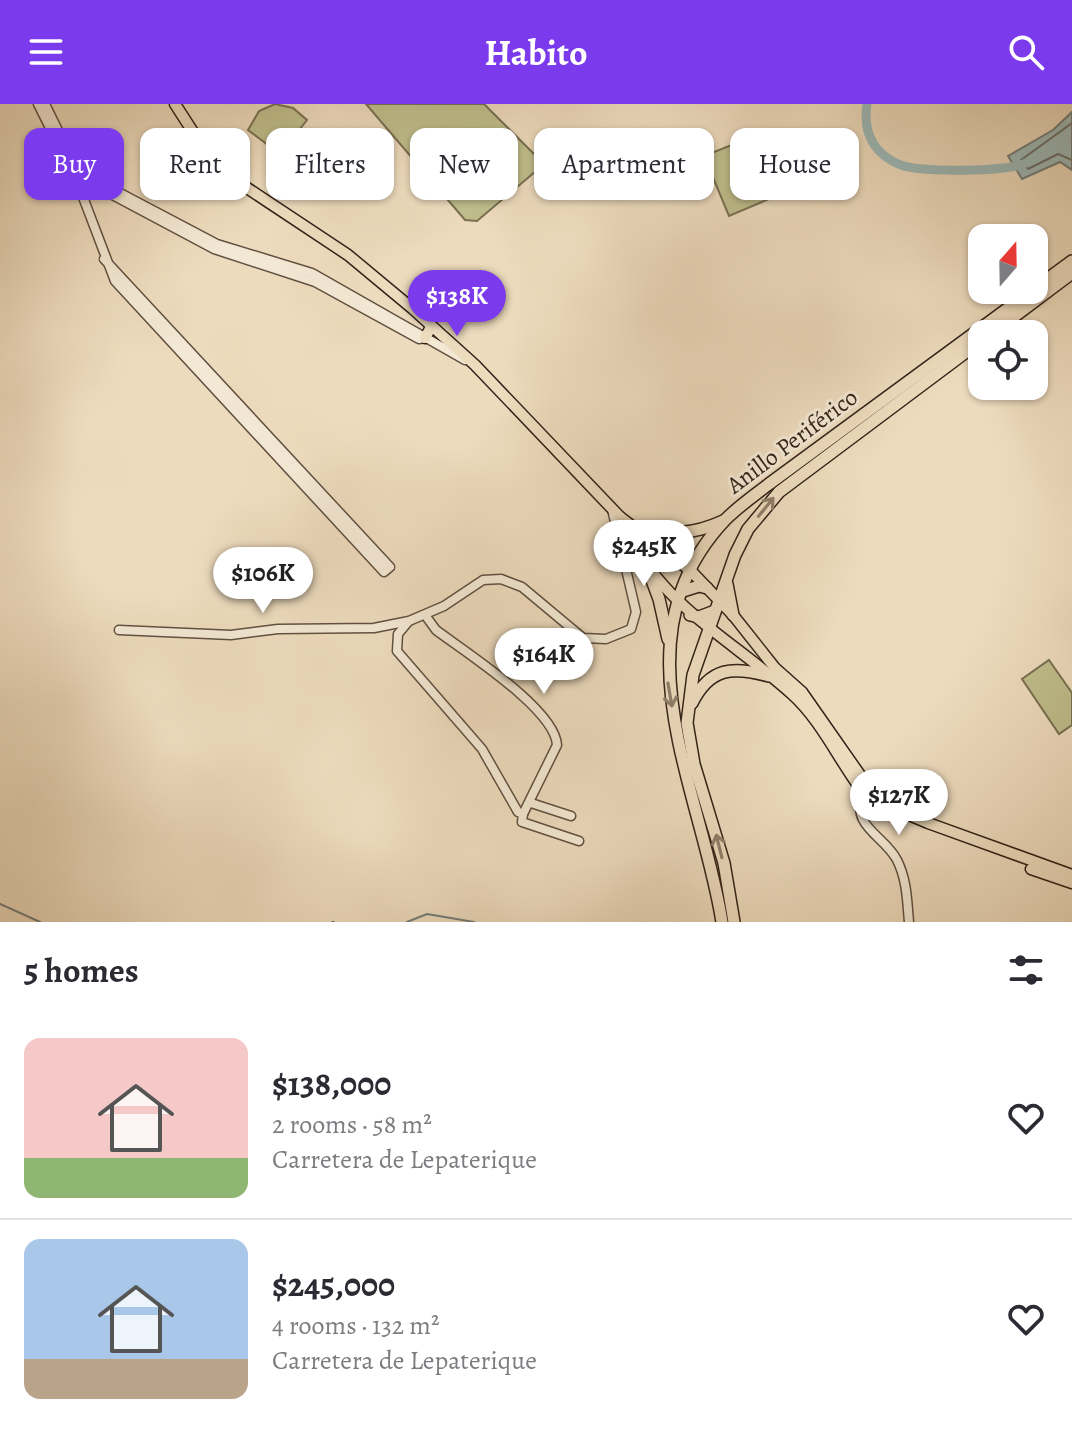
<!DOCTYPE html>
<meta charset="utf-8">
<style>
body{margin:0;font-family:Alegreya,serif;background:#f7f7f7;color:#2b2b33;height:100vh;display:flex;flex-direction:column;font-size:30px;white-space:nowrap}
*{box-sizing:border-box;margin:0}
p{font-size:26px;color:#7c7c81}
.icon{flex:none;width:44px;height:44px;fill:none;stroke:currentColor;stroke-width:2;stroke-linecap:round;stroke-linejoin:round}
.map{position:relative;height:818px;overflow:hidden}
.panel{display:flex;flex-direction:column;background:#fff;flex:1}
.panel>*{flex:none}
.guide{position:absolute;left:24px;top:24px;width:1024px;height:72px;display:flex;gap:16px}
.needle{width:52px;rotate:20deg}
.fabs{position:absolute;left:968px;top:120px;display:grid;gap:16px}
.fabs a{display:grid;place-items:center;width:80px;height:80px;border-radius:16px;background:#fff;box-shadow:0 2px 6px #0004;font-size:40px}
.price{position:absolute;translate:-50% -68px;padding:0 18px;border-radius:28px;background:#fff;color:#222;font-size:26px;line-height:52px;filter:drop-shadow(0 2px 4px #0008)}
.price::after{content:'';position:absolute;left:50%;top:48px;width:24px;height:18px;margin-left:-12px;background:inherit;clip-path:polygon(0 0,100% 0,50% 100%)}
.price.selected{background:#7c3aed;color:#fff}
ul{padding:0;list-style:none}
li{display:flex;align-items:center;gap:24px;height:200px;padding:0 24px}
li+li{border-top:2px solid #e1e1e2}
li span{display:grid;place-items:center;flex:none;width:224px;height:160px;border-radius:16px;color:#555}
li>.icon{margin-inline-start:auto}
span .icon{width:96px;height:96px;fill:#fffc;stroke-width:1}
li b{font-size:34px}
h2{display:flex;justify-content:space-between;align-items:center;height:96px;padding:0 24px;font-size:34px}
.pill{padding:0 28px;border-radius:16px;background:#fff;box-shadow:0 2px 6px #0004;font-size:28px;line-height:72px}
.pill.selected{background:#7c3aed;color:#fff}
header{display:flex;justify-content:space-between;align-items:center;height:104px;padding:0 24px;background:#7c3aed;color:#fff;font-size:36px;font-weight:700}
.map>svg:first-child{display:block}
.green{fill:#bfbe8c;stroke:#787052;stroke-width:2}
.water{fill:#9cb9b9;stroke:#727d79;stroke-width:2}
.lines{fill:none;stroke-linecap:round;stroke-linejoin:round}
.shore{stroke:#676e68;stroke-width:2}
.stream{stroke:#727d79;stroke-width:2}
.river{stroke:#9cb9b9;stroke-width:9}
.minor-casing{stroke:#615041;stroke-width:11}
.major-casing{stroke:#322218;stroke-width:13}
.highway-casing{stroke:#322218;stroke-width:14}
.minor{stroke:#f3e8d4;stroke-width:8}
.major{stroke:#eddbbd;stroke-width:10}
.highway{stroke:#eddbbd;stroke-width:11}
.oneway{stroke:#907e6a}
.labels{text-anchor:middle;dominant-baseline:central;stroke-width:6;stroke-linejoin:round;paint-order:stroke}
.street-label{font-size:24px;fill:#322218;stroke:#f3e8d4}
</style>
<header><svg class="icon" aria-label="menu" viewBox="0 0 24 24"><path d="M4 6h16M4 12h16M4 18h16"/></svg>Habito<svg class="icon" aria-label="search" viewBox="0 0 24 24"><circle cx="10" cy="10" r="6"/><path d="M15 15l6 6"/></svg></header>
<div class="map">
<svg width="1072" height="818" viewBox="0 0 1072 818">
<rect width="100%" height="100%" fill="#eddbbd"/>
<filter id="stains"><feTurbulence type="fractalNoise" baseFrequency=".0025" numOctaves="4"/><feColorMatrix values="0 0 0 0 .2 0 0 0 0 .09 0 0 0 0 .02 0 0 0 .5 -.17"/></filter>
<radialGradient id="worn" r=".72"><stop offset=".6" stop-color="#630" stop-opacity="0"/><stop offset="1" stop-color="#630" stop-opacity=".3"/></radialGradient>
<g class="green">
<path d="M275,0L293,4L307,16L280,50L248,26L259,7Z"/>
<path d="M366,0H484L535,51L536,67L477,117L465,116Z"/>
<path d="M744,36L769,95L729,112L704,52Z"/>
<path d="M1049,556L1072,589V621L1059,630L1022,575Z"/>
</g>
<path class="water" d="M1072,8V66L1060,58L1022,75L1008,52L1053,26Z"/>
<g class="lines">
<path class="shore" d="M1072,19L1021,56L1028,65L1058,50L1072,56"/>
<g class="stream">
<path d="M0,800L40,818"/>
<path d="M332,818H334"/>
<path d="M407,818L427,810L474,818"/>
</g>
<path class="river" d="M867,0C863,27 872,48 898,60C917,69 1007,68 1026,59"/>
<defs>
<g id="minor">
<path d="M38,0L78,80L115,177L384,468L390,463L104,155"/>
<path d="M45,0L73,57"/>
<path d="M69,62L217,140L312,169L465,256"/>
<path d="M73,70L214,145L315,178L419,235L425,234"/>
<path d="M408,518L398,530L397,547L482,645L518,708L523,710L557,641C555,605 465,548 436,526L425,511"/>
<path d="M119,526L231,531L278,525L374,524L409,517L444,502L483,476L501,475L522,483L583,534L606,535L631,525L636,508L612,405"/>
<path d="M863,689C850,723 884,731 897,756C907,776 907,796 909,818"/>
<path d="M531,699L571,712"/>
<path d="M523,710L522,718L579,737"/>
</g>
<g id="major">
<path d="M175,0L202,42L229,72L348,151L413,205L475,261L620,413L691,467L733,511L775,564L802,588L874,691L897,706L928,719L1072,771"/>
<path d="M425,234L431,223"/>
<path d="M620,413C655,499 728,532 792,590C820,615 838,654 860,684"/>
<path d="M1031,765L1072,779"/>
</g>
<g id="highway">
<path d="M1034,185L1072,157"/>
<path d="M991,230L1072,169"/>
<path d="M638,424C669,431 693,431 723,417"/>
<path d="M644,455L659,495L668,535"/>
<path d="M727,480L733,511"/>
<path d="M683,487L699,482L707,484"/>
<path d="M690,511L699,513L715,507"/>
<path d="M692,599C710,563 733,562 769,572"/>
<path d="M722,818C701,684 613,533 726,415C739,402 755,391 769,380L1033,186"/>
<path d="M734,818L724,759L694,660L687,619L693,571L735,451L748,425L779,388L982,236"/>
</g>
</defs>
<use href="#minor" class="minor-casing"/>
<use href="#major" class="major-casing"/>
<use href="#highway" class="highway-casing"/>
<use href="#minor" class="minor"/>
<use href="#major" class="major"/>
<use href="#highway" class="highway"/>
</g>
<defs><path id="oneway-shaft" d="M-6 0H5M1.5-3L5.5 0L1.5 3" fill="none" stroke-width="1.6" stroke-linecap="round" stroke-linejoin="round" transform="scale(2)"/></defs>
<g class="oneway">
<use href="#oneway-shaft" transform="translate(766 403) rotate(-51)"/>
<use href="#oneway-shaft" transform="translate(670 591) rotate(80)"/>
<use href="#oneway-shaft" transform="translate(719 742) rotate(-104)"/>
</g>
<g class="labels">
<g class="street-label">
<text transform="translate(792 337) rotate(-37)">Anillo Periférico</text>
</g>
</g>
<rect width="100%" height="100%" filter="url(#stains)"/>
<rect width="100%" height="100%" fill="url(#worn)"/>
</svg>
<div class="fabs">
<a><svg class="needle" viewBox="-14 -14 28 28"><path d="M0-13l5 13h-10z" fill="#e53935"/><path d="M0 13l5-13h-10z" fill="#7c7c81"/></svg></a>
<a><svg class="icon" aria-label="locate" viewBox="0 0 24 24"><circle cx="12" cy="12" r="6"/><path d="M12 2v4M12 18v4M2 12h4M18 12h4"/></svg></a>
</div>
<b class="price selected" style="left:457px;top:234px">$138K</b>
<b class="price" style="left:644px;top:484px">$245K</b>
<b class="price" style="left:263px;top:511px">$106K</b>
<b class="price" style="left:544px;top:592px">$164K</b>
<b class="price" style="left:899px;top:733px">$127K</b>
<div class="guide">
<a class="pill selected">Buy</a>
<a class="pill">Rent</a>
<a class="pill">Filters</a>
<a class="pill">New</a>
<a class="pill">Apartment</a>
<a class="pill">House</a>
</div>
</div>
<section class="panel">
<h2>5 homes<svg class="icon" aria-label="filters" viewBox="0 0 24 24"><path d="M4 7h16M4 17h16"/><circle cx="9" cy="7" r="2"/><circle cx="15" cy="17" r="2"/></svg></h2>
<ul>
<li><span style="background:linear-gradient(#f6c9c9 75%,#8fb573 0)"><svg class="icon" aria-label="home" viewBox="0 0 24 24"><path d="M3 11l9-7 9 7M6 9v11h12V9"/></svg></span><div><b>$138,000</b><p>2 rooms · 58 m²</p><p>Carretera de Lepaterique</p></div><svg class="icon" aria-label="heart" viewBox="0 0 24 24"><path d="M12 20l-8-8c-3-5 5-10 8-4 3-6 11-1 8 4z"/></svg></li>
<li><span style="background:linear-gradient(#a9c7e8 75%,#b9a48a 0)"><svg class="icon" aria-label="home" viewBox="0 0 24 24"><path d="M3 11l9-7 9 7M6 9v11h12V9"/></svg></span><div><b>$245,000</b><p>4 rooms · 132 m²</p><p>Carretera de Lepaterique</p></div><svg class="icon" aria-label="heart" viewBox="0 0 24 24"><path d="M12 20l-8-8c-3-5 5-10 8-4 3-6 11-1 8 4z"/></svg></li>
</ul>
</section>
